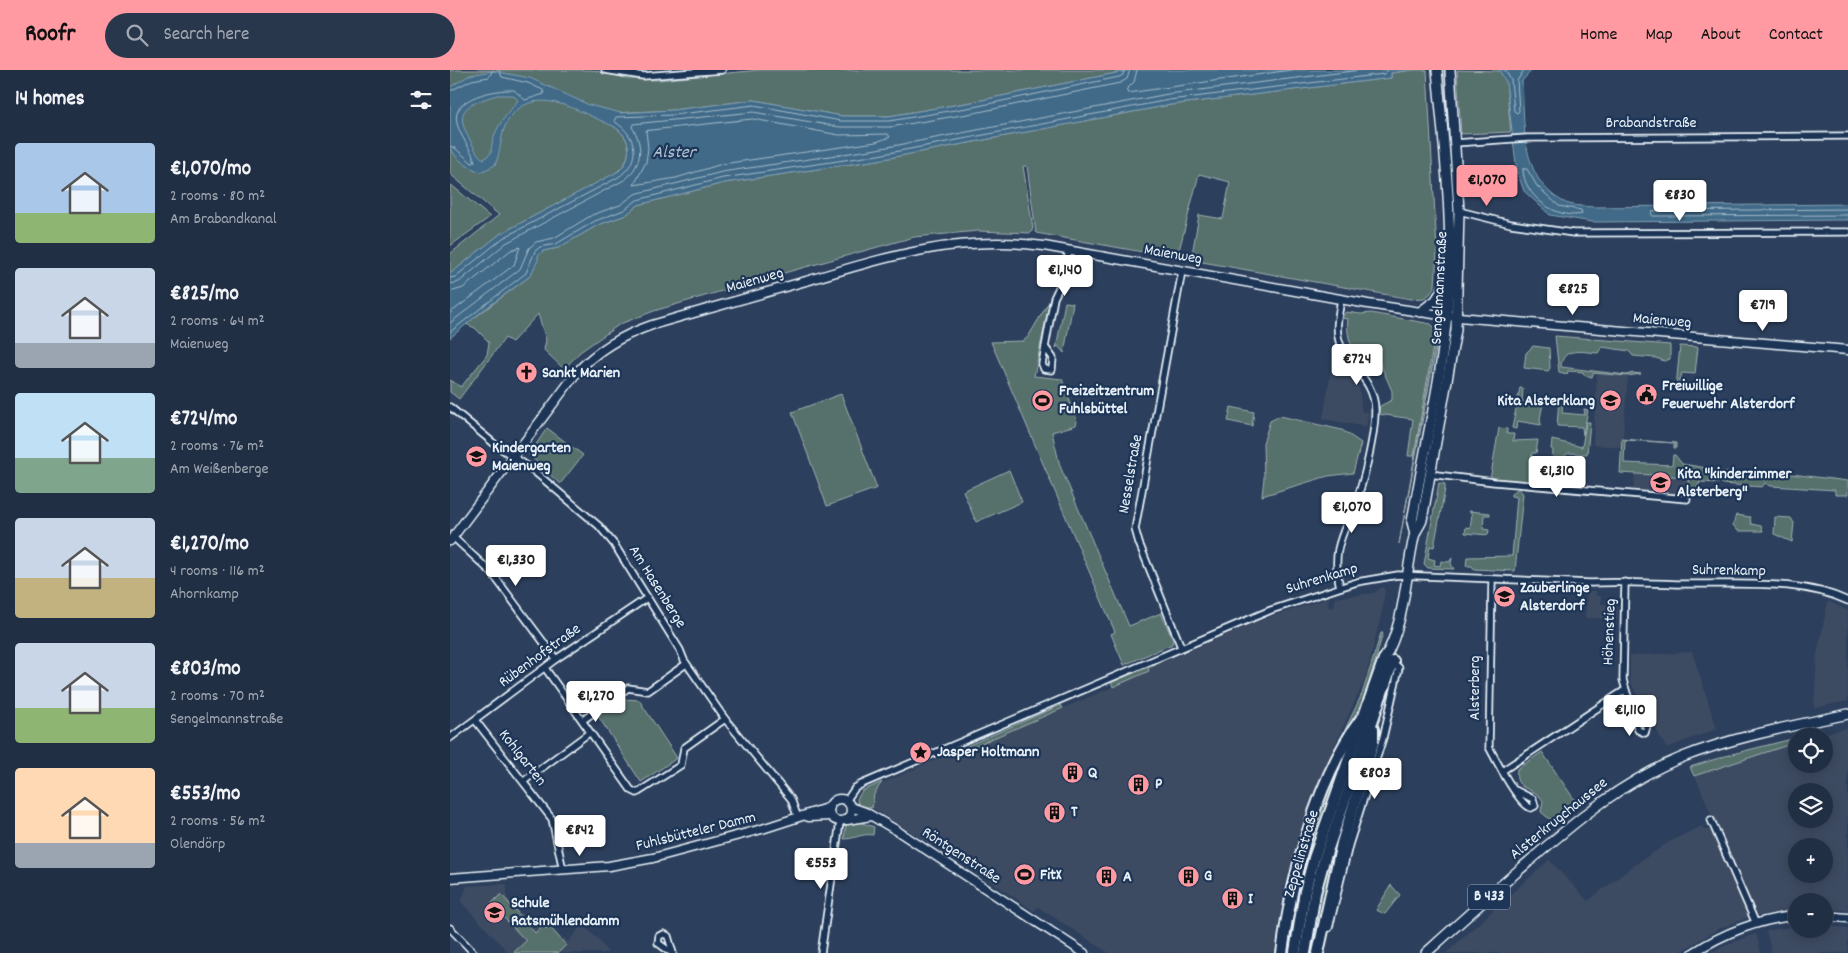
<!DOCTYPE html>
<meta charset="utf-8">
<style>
body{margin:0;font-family:Dekko,sans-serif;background:#29374c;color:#f1f3f6;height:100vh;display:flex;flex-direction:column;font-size:19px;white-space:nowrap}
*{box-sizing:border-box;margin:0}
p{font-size:16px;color:#a2a9b3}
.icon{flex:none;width:28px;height:28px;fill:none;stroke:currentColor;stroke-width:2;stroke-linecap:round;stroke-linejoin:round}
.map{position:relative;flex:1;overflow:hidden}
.panel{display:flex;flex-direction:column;background:#212f45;width:450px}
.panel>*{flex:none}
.tools{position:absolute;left:1338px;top:658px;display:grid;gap:10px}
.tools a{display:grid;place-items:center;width:45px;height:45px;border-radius:50%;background:#212f45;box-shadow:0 2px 12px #0003,0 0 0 1px #3e4a5e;font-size:25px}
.price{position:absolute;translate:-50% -42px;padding:0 11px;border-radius:5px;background:#fff;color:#222;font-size:16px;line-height:32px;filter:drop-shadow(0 1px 2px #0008)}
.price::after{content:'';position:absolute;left:50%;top:30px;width:15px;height:11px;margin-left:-8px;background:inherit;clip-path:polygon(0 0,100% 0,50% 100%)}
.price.active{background:#ff9aa2;color:#111}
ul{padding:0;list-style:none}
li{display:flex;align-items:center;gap:15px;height:125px;padding:0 15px}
li span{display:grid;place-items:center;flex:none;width:140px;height:100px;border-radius:5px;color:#555}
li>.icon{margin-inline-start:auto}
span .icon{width:60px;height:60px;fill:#fffc;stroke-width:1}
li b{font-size:21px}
h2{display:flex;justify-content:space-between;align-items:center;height:60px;padding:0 15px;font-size:21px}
header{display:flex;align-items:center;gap:30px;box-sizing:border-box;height:70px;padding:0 25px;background:#ff9aa2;color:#111}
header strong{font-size:24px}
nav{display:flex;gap:28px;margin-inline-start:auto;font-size:18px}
.search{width:350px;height:45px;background:#29374c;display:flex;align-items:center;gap:12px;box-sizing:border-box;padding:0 18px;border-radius:28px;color:#a2a9b3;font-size:19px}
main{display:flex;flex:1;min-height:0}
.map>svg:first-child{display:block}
.built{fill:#3d4b62;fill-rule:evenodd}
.green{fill:#57706c;stroke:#a0b0b2}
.water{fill:#406b88;stroke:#83a1b5;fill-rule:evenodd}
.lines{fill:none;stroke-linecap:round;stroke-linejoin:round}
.shore{stroke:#a5bbcb;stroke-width:1}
.street-casing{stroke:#e8f1f8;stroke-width:9}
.secondary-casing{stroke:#e8f1f8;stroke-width:11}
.primary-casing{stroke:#e8f1f8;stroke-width:12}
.highway-casing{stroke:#e8f1f8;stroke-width:14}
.street{stroke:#1d3557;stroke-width:5.5}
.secondary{stroke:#1d3557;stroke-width:8}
.primary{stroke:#1d3557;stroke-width:9}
.highway{stroke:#1d3557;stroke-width:10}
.labels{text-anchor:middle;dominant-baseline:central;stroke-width:4.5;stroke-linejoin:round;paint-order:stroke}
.shield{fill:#1d3557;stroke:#abb9c8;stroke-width:1}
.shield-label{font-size:15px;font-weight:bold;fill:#e8f1f8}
.street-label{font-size:16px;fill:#e8f1f8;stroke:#1d3557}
.poi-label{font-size:16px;font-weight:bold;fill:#e8f1f8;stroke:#1d3557;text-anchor:start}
.water-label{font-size:18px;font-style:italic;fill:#adc2d1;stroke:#1d3557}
</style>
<header>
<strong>Roofr</strong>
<div class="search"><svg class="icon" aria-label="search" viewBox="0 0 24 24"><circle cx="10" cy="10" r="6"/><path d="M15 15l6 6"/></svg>Search here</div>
<nav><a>Home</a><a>Map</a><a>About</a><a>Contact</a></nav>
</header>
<main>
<section class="panel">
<h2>14 homes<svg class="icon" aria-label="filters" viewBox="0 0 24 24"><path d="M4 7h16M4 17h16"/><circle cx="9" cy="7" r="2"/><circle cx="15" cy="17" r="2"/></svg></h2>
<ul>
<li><span style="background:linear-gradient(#a9c7e8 70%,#8fb573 0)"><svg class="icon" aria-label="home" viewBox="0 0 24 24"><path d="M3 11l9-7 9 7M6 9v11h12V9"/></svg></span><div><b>€1,070/mo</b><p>2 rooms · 80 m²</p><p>Am Brabandkanal</p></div></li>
<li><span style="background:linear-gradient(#c9d6e8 75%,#9aa5b1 0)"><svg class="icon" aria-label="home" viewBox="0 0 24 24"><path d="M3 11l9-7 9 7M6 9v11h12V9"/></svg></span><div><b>€825/mo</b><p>2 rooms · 64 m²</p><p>Maienweg</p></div></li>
<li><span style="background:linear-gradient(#bfe0f5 65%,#7fa58c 0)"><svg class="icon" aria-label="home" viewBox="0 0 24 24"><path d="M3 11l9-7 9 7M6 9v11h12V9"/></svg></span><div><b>€724/mo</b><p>2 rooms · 76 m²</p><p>Am Weißenberge</p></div></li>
<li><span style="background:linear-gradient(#c9d6e8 60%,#c2b280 0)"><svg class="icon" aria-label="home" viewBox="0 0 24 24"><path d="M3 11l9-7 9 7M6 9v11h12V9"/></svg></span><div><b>€1,270/mo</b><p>4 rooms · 116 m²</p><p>Ahornkamp</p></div></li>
<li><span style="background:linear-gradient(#c9d6e8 65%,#8fb573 0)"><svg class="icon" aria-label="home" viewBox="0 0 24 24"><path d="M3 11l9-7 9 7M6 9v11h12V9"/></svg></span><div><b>€803/mo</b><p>2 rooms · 70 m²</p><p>Sengelmannstraße</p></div></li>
<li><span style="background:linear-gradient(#ffd9b3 75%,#9aa5b1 0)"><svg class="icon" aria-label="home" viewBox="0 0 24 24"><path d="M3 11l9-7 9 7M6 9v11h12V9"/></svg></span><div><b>€553/mo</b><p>2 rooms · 56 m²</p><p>Olendörp</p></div></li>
</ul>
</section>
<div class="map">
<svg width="1398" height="883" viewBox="0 0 1398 883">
<rect width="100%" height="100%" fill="#2c3f5c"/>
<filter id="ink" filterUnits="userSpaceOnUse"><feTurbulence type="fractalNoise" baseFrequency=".02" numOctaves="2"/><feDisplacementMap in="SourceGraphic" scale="10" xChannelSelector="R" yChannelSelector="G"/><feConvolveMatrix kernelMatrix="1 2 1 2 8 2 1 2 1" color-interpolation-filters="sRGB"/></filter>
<g filter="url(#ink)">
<g class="built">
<path d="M887,287L909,318L912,342H919L916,357L873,349L883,288Z"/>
<path d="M1147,304L1178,306L1172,377L1143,375Z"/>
<path d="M1185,404L1239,407L1237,427L1183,423Z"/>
<path d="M932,517L935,520L932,542L915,609L867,714L850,762L834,819L824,883H659L588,837L584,841L491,777L489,779L422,738L424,724L433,713L510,679L511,682L656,620L699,601L698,598L819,547L879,528L878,537L883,538L885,528L924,523Z"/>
<path d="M1137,521H1146V526H1151V534L1168,535L1167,549L1135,548Z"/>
<path d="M1378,531L1398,541V631L1364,638L1367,585Z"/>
<path d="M1242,582L1267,659L1216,678L1180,611V586Z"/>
<path d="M1398,658V841L1374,838V831H1346V839L1305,846L1245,706L1341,673L1346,674V694H1374V666H1363ZM1346,721H1374V749H1346ZM1346,776H1374V804H1346Z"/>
<path d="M1252,756L1254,760H1261L1300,847L1270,858L1228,883H996L1099,790L1138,831L1183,796L1219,772Z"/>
<path d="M57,814V828L83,858L91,852L96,858L99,855L111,869L114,868L118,872L132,855L149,870L158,883H59L11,832L17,816Z"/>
<path d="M1346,856V859H1374V856L1398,858V883H1322L1316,861Z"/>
<path d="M1306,864L1311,883H1260L1281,873Z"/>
</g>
<g class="green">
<path d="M0,0H143L179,9L208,10L309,0H681L522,32L439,46H392L304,30L223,40L163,43V56C183,67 184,91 164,104L50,164L0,204V184L49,145L0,104Z"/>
<path d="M963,0H977L987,181L985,216L980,224L974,228L961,229L741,190L749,145L773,149L780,112L749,104L727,188L586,163L577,96H573L583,158L581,163L528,161L464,167L316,208L204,241L170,254L130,282L114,299L94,280L96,270L88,244L62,272L55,268L9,329L0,322V310L11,317L37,285L39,272L25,258L16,254L80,206L88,186L93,181L108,178L148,155L176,145L188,135L274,113L428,90L720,35L941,8V3Z"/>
<path d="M991,0L996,2L1006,151V207Z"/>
<path d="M1007,0L1050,1L1056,11L1061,62L1011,64Z"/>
<path d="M0,114L40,147L0,176Z"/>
<path d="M600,230L584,306L612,309L627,351L626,355L602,362L610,396L679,556L711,543L723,570L722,574L674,595L661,564L665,562L541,272L573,271L578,267Z"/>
<path d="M615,232L623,233L614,283L608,276L606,278Z"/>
<path d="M896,242L911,244L921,243L981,254L986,259L964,386H958L963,349L928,344L930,336L942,330V321L930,293C926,292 921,293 918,291C901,285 896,265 898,249L891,248Z"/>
<path d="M1105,266L1220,275V289L1214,291L1206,288L1183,286L1179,281L1152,277L1148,283C1133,282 1112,276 1111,297L1176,305L1183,303L1191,304L1178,306L1143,303L1142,307L1134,305L1133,302L1118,301L1117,304L1109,302Z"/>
<path d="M986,268H988L949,474Z"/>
<path d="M1083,276L1099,278L1100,298L1098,301L1074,298L1076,283Z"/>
<path d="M1230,276L1248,277L1245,304L1232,303L1228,317H1226Z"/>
<path d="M1070,318H1073L1072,331L1093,333L1090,349L1091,355L1067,351L1066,359L1062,358L1066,339L1070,336H1066Z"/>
<path d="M391,324L427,418L377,436L342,342Z"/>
<path d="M1109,329L1113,330L1112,343L1135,345L1134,339L1138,340L1133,365L1132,357L1107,356Z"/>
<path d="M781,337L804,342L802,356L778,351Z"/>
<path d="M830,346L892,360L911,373L903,403L878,406L812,426L814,408L813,373L820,351Z"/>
<path d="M1136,352H1140L1137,384L1119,383L1114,386L1112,416L1040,410L1049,358L1057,359V364H1064L1063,371L1088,370L1086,383H1082L1081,392H1102L1103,380L1101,379L1102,370L1132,377Z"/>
<path d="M97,358L133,385L110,414L79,385Z"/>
<path d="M1172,369L1226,373V378H1224V373L1175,370L1174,393L1222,395L1223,385H1225L1232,394L1263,399L1264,406H1269V413L1250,412L1246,420L1238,419V407L1170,403Z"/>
<path d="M559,400L572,432L526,452L513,421Z"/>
<path d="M1266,401L1317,406V403L1325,402L1398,411V425H1385V420L1321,416L1315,413L1312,417L1272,414L1271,405L1266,404Z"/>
<path d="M989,413L995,414V419L984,477L980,476L978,488L985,490L984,495L990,496L991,491L999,492L1002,488L1001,494L1004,499L978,498L974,494Z"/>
<path d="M1069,418L1073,424L1065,501L1024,499L1022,496H1016L1017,487L1062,486L1067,427L1061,426V424Z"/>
<path d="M1018,441L1040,443V445H1034L1033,459L1039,460L1038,465L1015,463L1016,457L1020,458L1022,444Z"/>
<path d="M1286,445L1300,447L1301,454L1311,456L1313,461H1288L1283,455Z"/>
<path d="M1325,447L1341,448L1344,453L1342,472L1324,464Z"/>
<path d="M931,563H933L915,626L873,706L912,624Z"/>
<path d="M702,593L705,595L698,598L699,601L663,617L661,611Z"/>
<path d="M174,629L189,630L227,688L191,712L148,646Z"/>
<path d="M611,635L613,638L511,682L510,679Z"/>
<path d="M1346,668V674H1341L1244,706L1240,697L1282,684Z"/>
<path d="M900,673L860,782L839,879L845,883H834L855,781L881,708Z"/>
<path d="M1092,682L1126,732L1102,751L1091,742L1093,731C1084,715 1063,723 1067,699Z"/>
<path d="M432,712L424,724L422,738L408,735L407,729L412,721Z"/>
<path d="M906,714L876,823L865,883H861L870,823Z"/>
<path d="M403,750L424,757L423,765C412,763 405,769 394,769L396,755Z"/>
<path d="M941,815L950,825L935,844L926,840Z"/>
<path d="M51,824L85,863L93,855L96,859L99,856L116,875L108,883H63L76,871L41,834Z"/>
</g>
<g class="water">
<path d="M681,0H963L941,3V8L720,35L428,90L274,113L188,135L176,145L148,155L108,178L93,181L88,186V190L80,206L31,242L0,268V204L50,164L169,101C184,86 181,66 163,56C129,42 81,9 56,54C50,67 51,82 45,95L31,102C17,97 7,91 0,77V17L20,5L43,1L80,8L139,35L171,43L223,40L304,30L392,46H439L522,32ZM47,25H63L68,30C55,48 42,59 41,83L34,89C27,86 24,77 20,70C2,39 18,34 47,25Z"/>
<path d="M1049,0H1082L1072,11C1075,53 1069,107 1112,131C1120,136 1134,136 1143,137L1398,134V150L1142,152L1100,145L1074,121L1067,102L1056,12Z"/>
</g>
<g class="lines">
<g class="shore">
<path d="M687,0L684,12L676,20L678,23L841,0"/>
<path d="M1055,0L1061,10L1064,41L1067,43L1069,41L1067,11L1074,0"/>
<path d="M0,21L22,10L39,7L43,0"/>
<path d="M303,49L389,65L438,64L440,67L426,72L272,94L226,108L184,115L196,92L198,78L196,61Z"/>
<path d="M0,76L5,78L22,93L25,92C22,79 10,67 7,53C0,27 47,19 64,20L75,30L94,24L93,20L78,13L52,7L49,0"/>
<path d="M1073,99H1077L1087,116L1109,136L1131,140L1132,144C1107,150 1073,126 1073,99Z"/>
<path d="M1398,139L1203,141L1201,144L1203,146L1398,145"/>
<path d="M0,208L5,207L53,168L167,108C192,92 188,66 164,51L166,47L223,45L304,35L391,51H439L523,37L669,7L673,5L674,0"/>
<path d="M0,214L9,212L56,173L176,109C192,94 194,75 182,57L183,54L303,42L390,57H440L524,43L670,13L677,9L680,0"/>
<path d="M0,222L13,218L61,180L70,177L64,195L0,243"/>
<path d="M0,253L70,199L79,178L86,172L104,168L142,145L170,135L185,124L272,102L427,79L718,24L911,0"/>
<path d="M0,262L76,203L85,181L90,177L106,174L145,151L174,140L187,130L273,108L428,85L719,30L934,4L938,0"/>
</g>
<defs>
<g id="street">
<path d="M155,0L193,6L272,0"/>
<path d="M1005,73L1077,68L1398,66"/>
<path d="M1009,141L1061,154L1123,163L1398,162"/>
<path d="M595,277L603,288L602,300L594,299L592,294L604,228L614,207L619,180"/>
<path d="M0,337L47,376L79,397L149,456L164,474L230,580L234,590L275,649L341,729L348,748"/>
<path d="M979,404L1044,412L1237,429"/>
<path d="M3,467L42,503L106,589"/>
<path d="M1042,510L1039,677C1046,690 1068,734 1081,738L1085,736L1083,729L1065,720"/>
<path d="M1175,512L1173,610L1188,660L1195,663L1197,656L1183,642"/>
<path d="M890,517C881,481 892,466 905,434C914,412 925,364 925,341C925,308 897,297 889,271C885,257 889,243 891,229"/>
<path d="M731,577L689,473L685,459L732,201"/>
<path d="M95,598L181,720L187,723L231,695L234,678L275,649"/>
<path d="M25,650L102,749L113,800"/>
<path d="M133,650L178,618L198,621L236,594"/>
<path d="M0,668L106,589L197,528"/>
<path d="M1052,701L1175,620"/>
<path d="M74,711L139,663"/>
<path d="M396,731L405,718L412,714L821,540L907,512L948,505L1140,513C1175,511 1209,514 1243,514C1294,515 1351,509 1398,531"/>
<path d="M1261,750L1306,854"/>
<path d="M0,858L24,883"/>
<path d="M879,858L899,775L933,668L949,598L943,592"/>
<path d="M222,883L208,873L209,866L214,864L218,866L223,883"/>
<path d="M371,883L390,752"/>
</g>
<g id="secondary">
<path d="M0,471L127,302C148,279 173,265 202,255C253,240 304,226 356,211C439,186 506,165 594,176L918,234L997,246L1398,280"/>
<circle cx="390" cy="740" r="11"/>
<path d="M401,737L415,742L446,760L634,883"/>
<path d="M358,747L381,746"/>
<path d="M397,750L421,746"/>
<path d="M0,808L159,796L203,788L312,759L380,737"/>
<path d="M1374,846L1398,848"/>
<path d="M1243,883C1272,864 1311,848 1346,846"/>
</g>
<g id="primary">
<path d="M970,242L986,230L997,212"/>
<path d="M965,464L962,452C974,379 993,305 998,231C1004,155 994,76 987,0"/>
<path d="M934,589C955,554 955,507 964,467C965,461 970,456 972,450L1006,260L1009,141L1000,0"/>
<path d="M976,883C1007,855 1038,827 1069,800C1120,756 1170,712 1233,687C1286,666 1343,656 1398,644"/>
</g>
<g id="highway">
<path d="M845,882L855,821L864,788L934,589"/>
<path d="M832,883C841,809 866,709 911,649"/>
<path d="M855,883L865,823L874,790L943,591"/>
<path d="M868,883L892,773L923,673V659"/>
</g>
</defs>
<use href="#street" class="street-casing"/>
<use href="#secondary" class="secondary-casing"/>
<use href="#primary" class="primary-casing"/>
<use href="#highway" class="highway-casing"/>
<use href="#street" class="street"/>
<use href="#secondary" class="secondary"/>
<use href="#primary" class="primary"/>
<use href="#highway" class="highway"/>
</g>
</g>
<defs>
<symbol id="church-disc" viewBox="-11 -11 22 22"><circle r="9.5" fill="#ff9aa2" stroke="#1d3557"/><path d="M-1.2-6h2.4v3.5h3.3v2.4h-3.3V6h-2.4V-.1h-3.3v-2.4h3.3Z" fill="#111"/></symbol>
<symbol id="civic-disc" viewBox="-11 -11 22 22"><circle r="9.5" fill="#ff9aa2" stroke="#1d3557"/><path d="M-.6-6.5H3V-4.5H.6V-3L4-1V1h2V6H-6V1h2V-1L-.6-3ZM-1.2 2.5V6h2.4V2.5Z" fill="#111"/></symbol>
<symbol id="stadium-disc" viewBox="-11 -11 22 22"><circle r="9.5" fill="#ff9aa2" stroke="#1d3557"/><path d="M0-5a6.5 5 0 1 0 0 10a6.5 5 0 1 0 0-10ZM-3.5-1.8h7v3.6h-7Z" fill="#111"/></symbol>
<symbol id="school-disc" viewBox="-11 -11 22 22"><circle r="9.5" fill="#ff9aa2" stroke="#1d3557"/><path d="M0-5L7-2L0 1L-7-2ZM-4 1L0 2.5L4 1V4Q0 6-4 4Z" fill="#111"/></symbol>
<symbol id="sight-disc" viewBox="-11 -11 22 22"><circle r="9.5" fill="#ff9aa2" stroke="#1d3557"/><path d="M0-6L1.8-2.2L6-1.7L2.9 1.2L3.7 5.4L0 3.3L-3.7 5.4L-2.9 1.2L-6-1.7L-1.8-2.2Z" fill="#111"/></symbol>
<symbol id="building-disc" viewBox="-11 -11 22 22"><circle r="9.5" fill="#ff9aa2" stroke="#1d3557"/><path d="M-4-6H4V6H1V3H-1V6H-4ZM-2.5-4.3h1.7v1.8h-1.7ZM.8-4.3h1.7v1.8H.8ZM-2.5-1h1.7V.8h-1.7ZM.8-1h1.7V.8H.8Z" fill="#111"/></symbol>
</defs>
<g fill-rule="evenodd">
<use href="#church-disc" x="64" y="290" width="25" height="25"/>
<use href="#civic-disc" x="1184" y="312" width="25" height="25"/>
<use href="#stadium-disc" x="580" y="318" width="25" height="25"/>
<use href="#school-disc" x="1148" y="318" width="25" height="25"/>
<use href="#school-disc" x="14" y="374" width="25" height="25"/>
<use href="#school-disc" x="1198" y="400" width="25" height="25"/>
<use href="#school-disc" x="1042" y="514" width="25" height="25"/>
<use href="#sight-disc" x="458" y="670" width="25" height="25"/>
<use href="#building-disc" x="610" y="690" width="25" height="25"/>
<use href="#building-disc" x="676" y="702" width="25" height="25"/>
<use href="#building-disc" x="592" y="730" width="25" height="25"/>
<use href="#stadium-disc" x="562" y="792" width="25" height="25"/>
<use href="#building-disc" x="726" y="794" width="25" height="25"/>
<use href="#building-disc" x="644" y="794" width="25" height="25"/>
<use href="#building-disc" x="770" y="816" width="25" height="25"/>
<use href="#school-disc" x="32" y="830" width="25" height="25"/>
</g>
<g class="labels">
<rect class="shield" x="1018" y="814.5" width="42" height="25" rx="4"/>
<g class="shield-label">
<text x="1039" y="827">B 433</text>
</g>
<g class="street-label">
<text x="1201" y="53">Brabandstraße</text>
<text transform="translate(723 185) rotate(10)">Maienweg</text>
<text transform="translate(305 211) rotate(-16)">Maienweg</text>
<text transform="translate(990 218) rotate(-87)">Sengelmannstraße</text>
<text transform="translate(1212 251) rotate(5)">Maienweg</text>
<text transform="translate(681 404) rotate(-80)">Nesselstraße</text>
<text transform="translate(1279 501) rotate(1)">Suhrenkamp</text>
<text transform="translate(872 509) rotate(-17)">Suhrenkamp</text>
<text transform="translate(207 517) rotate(58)">Am Hasenberge</text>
<text transform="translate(1160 562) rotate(-88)">Höhenstieg</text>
<text transform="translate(90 586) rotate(-36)">Rübenhofstraße</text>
<text transform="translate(1025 618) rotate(-90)">Alsterberg</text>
<text transform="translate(72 688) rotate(52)">Kohlgarten</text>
<text transform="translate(1109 749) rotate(-39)">Alsterkrugchaussee</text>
<text transform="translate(246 762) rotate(-14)">Fuhlsbütteler Damm</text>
<text transform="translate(852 784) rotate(-74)">Zeppelinstraße</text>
<text transform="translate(511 786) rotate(33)">Röntgenstraße</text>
</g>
<g class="poi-label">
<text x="92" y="303">Sankt Marien</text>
<text x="1212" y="316">Freiwillige<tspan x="1212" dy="18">Feuerwehr Alsterdorf</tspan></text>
<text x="609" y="321">Freizeitzentrum<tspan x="609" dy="18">Fuhlsbüttel</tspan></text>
<text x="1145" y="331" text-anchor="end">Kita Alsterklang</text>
<text x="42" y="378">Kindergarten<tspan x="42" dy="18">Maienweg</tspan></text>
<text x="1227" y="404">Kita "kinderzimmer<tspan x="1227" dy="18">Alsterberg"</tspan></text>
<text x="1070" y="518">Zauberlinge<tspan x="1070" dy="18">Alsterdorf</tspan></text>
<text x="487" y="682">Jasper Holtmann</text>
<text x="638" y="703">Q</text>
<text x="705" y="714">P</text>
<text x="621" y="742">T</text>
<text x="590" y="805">FitX</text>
<text x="754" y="806">G</text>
<text x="673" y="807">A</text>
<text x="798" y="829">I</text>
<text x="61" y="833">Schule<tspan x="61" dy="18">Ratsmühlendamm</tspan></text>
</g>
<g class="water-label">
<text x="224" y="83">Alster</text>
</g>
</g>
</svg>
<div class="tools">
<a><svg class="icon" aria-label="locate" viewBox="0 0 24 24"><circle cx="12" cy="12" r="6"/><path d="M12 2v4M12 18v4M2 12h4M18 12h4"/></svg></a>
<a><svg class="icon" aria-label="layers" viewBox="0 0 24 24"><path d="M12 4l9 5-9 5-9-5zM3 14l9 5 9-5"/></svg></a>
<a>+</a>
<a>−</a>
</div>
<b class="price active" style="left:1037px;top:137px">€1,070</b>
<b class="price" style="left:1230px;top:152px">€830</b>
<b class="price" style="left:615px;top:227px">€1,140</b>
<b class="price" style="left:1123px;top:246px">€825</b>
<b class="price" style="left:1313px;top:262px">€719</b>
<b class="price" style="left:907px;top:316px">€724</b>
<b class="price" style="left:1107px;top:428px">€1,310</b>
<b class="price" style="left:902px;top:464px">€1,070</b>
<b class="price" style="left:66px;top:517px">€1,330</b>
<b class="price" style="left:146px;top:653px">€1,270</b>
<b class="price" style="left:1180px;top:667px">€1,110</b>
<b class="price" style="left:925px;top:730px">€803</b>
<b class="price" style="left:130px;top:787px">€842</b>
<b class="price" style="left:371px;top:820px">€553</b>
</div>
</main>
